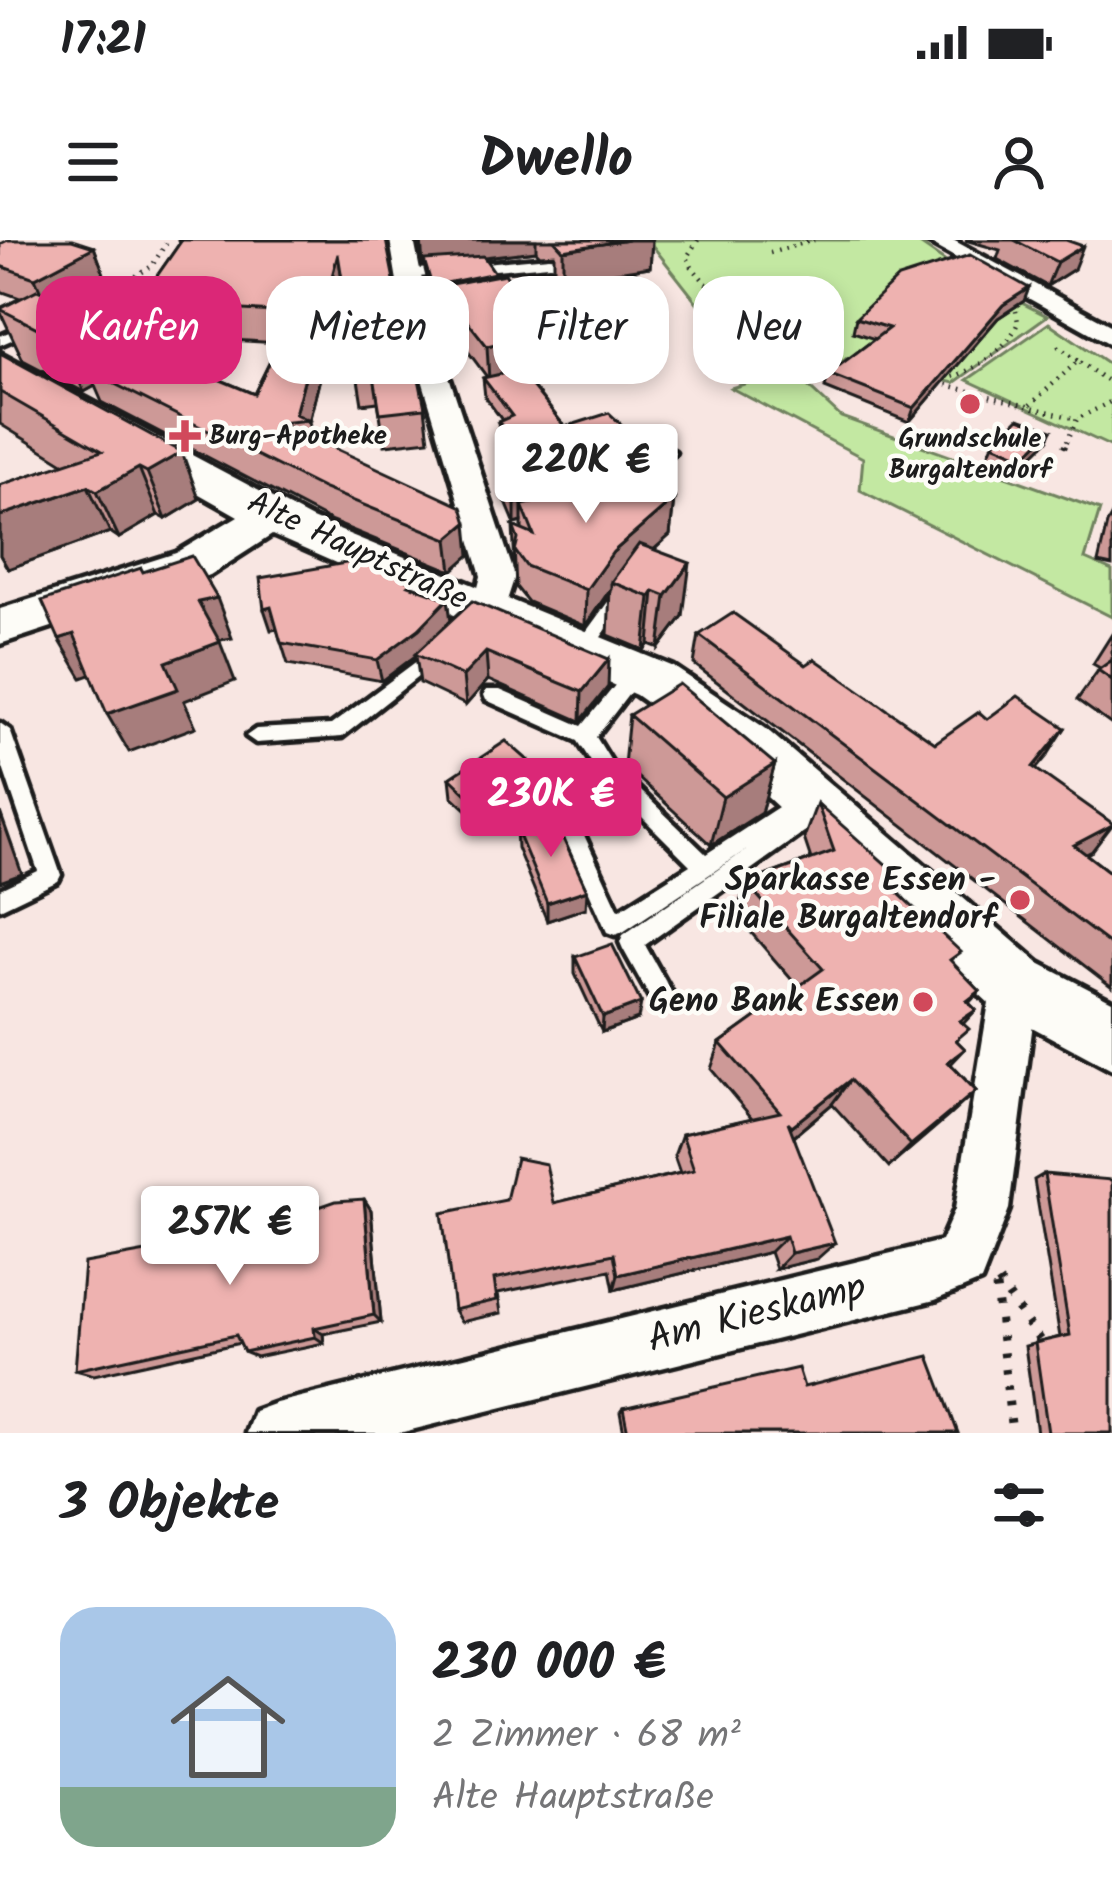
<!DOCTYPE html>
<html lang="de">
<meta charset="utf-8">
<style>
body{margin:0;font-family:Kalam,sans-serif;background:#f2f2f2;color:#202124;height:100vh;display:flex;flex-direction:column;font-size:45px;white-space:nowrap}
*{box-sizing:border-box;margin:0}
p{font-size:39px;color:#757577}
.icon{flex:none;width:66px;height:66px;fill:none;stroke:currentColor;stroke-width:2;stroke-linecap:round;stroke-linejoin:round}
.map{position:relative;height:1193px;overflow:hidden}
.details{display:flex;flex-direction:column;background:#fff;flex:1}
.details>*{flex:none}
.banner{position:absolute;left:36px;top:36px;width:1041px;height:108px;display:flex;gap:24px}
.price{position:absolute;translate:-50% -102px;padding:0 27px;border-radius:12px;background:#fff;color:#222;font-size:39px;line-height:78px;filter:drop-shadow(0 3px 6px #0008)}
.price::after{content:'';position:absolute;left:50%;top:72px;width:36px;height:27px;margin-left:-18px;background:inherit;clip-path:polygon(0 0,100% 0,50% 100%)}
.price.selected{background:#db2777;color:#fff}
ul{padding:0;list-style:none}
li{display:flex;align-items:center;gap:36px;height:300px;padding:0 60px}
li span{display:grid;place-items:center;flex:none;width:336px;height:240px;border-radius:36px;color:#555}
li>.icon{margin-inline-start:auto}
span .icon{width:144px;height:144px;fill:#fffc;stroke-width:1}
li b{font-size:51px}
h2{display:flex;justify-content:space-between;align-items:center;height:144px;padding:0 60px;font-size:51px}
.pill{padding:0 42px;border-radius:36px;background:#fff;box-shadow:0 6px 18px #0003;font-size:42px;line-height:108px}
.pill.selected{background:#db2777;color:#fff}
.status{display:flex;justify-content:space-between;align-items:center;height:84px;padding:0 60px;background:#fff;direction:ltr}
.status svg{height:33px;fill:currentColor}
header{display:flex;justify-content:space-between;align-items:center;height:156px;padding:0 60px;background:#fff;font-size:54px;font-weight:700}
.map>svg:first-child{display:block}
.green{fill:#c3e8a2;stroke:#70825f;stroke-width:3}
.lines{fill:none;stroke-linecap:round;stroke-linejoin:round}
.lane-casing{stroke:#1c1c1c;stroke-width:9}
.street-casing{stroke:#1c1c1c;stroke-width:9}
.secondary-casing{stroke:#1c1c1c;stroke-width:9}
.path-far2{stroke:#1c1c1c;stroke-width:4.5;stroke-dasharray:1.5 6;stroke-linecap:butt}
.path-far1{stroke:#1c1c1c;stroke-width:6;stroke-dasharray:3 8;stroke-linecap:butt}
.path{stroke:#1c1c1c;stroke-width:9;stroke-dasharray:4.5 12;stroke-linecap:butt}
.lane{fill:#fdfcf7;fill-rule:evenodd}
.street{fill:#fdfcf7;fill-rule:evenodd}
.secondary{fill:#fdfcf7;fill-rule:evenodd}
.wall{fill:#cd9997;stroke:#1c1c1c;stroke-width:3;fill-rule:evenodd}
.shaded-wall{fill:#a77d7b;stroke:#1c1c1c;stroke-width:3}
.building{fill:#eeb2b0;stroke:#1c1c1c;stroke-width:3;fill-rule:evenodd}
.poi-dot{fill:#d1495b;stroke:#fdfcf7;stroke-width:4.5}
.labels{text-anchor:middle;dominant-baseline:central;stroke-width:9;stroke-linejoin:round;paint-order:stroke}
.far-poi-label{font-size:27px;font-weight:bold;fill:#1c1c1c;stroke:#fdfcf7;text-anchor:start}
.street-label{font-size:33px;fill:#1c1c1c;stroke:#fdfcf7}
.poi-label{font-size:33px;font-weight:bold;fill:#1c1c1c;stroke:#fdfcf7;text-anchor:end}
.near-street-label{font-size:39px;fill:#1c1c1c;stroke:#fdfcf7}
</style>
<div class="status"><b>17:21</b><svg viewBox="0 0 49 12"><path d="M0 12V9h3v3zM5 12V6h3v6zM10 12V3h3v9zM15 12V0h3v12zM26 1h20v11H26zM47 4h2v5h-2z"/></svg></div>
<header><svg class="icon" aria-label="menu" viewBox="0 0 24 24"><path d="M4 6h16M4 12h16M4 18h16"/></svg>Dwello<svg class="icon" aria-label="person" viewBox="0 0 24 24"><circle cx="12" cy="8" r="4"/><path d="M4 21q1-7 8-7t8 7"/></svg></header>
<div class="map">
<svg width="1112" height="1193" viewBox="0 0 1112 1193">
<rect width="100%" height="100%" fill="#f8e6e2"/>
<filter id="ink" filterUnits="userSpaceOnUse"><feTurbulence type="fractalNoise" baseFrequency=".00833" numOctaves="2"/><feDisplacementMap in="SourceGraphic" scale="24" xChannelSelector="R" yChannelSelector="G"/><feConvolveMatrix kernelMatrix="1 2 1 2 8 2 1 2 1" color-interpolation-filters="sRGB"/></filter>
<g filter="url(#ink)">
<g class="green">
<path d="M648,0H914L956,29L1047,76L954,143L847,118L838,126L796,135L841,177L1100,270L1085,319L1112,331V377L860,250L863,218L731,148L758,140Z"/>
<path d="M1049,83L1112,126V207L967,140Z"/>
</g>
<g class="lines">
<defs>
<g id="lane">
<path d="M549,17L579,19L585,23L579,27L549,25L407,38L401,34L407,30Z"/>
<path d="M630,31L657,56V62H649L627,39L558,52L552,48Z"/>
<path d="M106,49L112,53L110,56L0,105V96Z"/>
<path d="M668,208L675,212L673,215L604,250L599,252L591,247Z"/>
<path d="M624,346L630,348V356L587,417H575L572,412L575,407L618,348Z"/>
<path d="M437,406L443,407L446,412L443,417L342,497L256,503L246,496L256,489L331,485Z"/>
<path d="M636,426L645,433L596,497L612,523L706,614L801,552H815L816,562L828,563L831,569L828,575L645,705L673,755L669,763L661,766L653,763L623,709L620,702L623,695L749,608L623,692L615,695L607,692L553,571L556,565H570L619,670L690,625L598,533L578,501L486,460L484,455L486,450H500L582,486L629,428Z"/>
<path d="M0,483L10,490L61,635L58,641L0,669V649L38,631L0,519Z"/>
</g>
<g id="street">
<path d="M390,0H414L429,76L515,336L500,382H476L471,374L481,336L403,76Z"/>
<path d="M924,0H953L1112,86V105Z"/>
<path d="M1015,723L1031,729L1038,744L1009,969L981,1041L935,1060L399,1193H246L254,1171L276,1163L941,1001L955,969L992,744L999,729Z"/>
</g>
<path id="secondary" d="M0,113L312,279L674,427L765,488L1039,723L1112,761V830L991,765L725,518L636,455L272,295L210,335L0,404V369L176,313L238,276L0,141Z"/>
</defs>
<use href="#lane" class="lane-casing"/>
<use href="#street" class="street-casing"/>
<use href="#secondary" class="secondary-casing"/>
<g class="path-far2">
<path d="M698,0L687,17L692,27C742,87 778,105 853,124"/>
<path d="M770,13L814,0"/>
<path d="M123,44L152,26L168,0"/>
<path d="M754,96L788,133"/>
<path d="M1058,106L1078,121"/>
<path d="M938,140C966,137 1009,110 1018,82L1016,71"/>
<path d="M939,143L1077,179"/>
<path d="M1030,165L1078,121L1112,144"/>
<path d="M1067,202L1077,179L1112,161"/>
</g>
<path class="path-far1" d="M1064,208L1068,199"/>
<g class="path">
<path d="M999,1042L1041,1102"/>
<path d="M996,1047L1012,1193"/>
</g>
<use href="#lane" class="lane"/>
<use href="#street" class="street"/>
<use href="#secondary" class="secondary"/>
</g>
<g class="wall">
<path d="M178,0H386L412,130L425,168L429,200L385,205L378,162L362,164L343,46L309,182L313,198L470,315L452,331L332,282L102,162L95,146L84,152L23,120L0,71V68L20,58L0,51V4L94,7L105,37L61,61L117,116L119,115L113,99L179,4ZM199,98L279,103L254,154L188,126Z"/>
<path d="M418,0H652L650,27L578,38L612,110L521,132L565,187L636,218L608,229L674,259L670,295L654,310L683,376L659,408L649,404L644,410L608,395L610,349L585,386L528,362L516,347L513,286L522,290V282L515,284L503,255L502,235L518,232L502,218L498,182L502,180L485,157L483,138L487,137L444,79L442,65L434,66ZM536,11L540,15L554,14V30L559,36L513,46L496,35L484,17Z"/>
<path d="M965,0H1066L1074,29L1047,46L997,19L1000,10Z"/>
<path d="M1024,61L998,78L909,182L825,148L828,134L875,99L853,92L856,78Z"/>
<path d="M0,113L199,259L166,279L158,275L119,298L110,292L8,329L0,315V245L65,224L0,184Z"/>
<path d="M1047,201L1019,228L988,215L993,204Z"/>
<path d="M1112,275V326L1098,323L1107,284Z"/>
<path d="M414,347L448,359L451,381L608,447L581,481L488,440L466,465L420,443L416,416L382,441L288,424L277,389L271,390Z"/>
<path d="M1112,394V485L1077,460L1100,428L1093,424Z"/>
<path d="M699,395L806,425L935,503L987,479L1065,488L1036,529L1092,611L1086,614L1112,634V747L694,424Z"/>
<path d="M629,475L775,524L761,573L711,605L624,525Z"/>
<path d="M450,538L530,539L475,577L452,556Z"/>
<path d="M817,563L902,656L952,723L980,751L969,763L976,770L963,784L957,801L965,809L951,824L976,851L889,927L832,864L794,896L817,1019L776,1029L770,1012L614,1050L610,1030L498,1053L501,1073L461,1082L454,1070L554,963L680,933L674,916L682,894L752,878L711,829L720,803L798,747L736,675L746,643L811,619L804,598Z"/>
<path d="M516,588L587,650L586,668L547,681L517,608Z"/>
<path d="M575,717L638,779L602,792L575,734Z"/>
<path d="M1044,934L1112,1193H1037L1025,1106L1060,1097L1034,940Z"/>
<path d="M364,959L371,970L381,1082L323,1094L324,1103L256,1117L244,1112L240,1103L94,1135L75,1130L197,1003L307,976Z"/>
<path d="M804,1147L958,1193H624L620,1172L623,1168Z"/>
</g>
<g class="shaded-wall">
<path d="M421,0H536V11L423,24Z"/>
<path d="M628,0H652L650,27L563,40V10Z"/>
<path d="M1083,6L1074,29L1047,46L1057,22Z"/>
<path d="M94,7L105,37L48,68L35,38Z"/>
<path d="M338,14L343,45L309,182L295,174Z"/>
<path d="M495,33L496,54L440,46L442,65L434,66L432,46Z"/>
<path d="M1029,48L1024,61L998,78L909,182L914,168L1003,65Z"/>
<path d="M189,67L199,98L179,149L168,118Z"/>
<path d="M614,76L612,110L489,140L487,106Z"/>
<path d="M102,79L123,132L89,131L95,146L84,152L61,100Z"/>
<path d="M133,93L145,125L125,130L113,99Z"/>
<path d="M1052,190L1047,201L1019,228L1024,217Z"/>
<path d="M637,199L636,218L579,240V252L556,275L522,265V282L515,284V264L565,226Z"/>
<path d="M182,212L199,259L166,279L147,232Z"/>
<path d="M139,228L158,275L119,298L97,251Z"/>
<path d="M88,246L110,292L8,329L0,315V276Z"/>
<path d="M674,259L670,295L615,344L611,342V348L585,386L586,350L613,312Z"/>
<path d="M467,283L470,315L452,331L448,299Z"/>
<path d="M690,323L683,376L659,408L666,356Z"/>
<path d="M654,351L649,404L644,410L650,357Z"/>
<path d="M217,358L232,398L214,401L198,362Z"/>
<path d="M448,359L451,381L422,411L382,441L377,420Z"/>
<path d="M271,367L278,389L271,390L264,369Z"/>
<path d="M74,394L96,433L82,438L59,399Z"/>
<path d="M220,402L235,441L184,461L196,487L129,512L107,474L166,422Z"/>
<path d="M486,412L488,440L466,465L463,436Z"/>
<path d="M609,419L608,447L581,481L582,452Z"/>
<path d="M1065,488L1047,516L1015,554L1033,527Z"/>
<path d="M529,521L530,539L475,577L473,560Z"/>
<path d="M775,524L761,573L711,605L723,557Z"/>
<path d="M0,572L22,634L0,642Z"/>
<path d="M1112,585L1092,611L1053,631L1074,605Z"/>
<path d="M587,650L586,668L547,681V663Z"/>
<path d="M641,763L638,779L602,792L603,777Z"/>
<path d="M850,840L832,864L778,909L792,886Z"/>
<path d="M976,851L950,875L889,927L911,905Z"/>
<path d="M364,959L371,970L381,1082L374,1075Z"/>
<path d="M786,996L770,1012L614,1050L618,1035Z"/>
<path d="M835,1003L817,1019L776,1029L791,1013Z"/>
<path d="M314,1088L323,1094L324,1103L315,1097Z"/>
</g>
<g class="building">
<path d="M8,0H72L94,7L35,38L0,26V4Z"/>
<path d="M182,0H386L412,130L417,129L425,168L380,173L373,130L357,132L338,14L295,174L308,180L280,183L462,267L467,283L448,299L324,249L89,131L134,107L133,93L113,99ZM189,67L294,73L254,154L168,118Z"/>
<path d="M554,0H628L563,10Z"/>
<path d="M1014,0H1066L1083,6L1057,22Z"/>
<path d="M970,15L1029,48L1003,65L914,168L828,134L889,88L856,78L898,38Z"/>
<path d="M483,16L495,33L432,46L424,20Z"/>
<path d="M574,33L614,76L487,106L440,46L505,34L513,46Z"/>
<path d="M37,50L102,79L61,100L0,69Z"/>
<path d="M0,113L182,212L147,232L139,228L97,251L88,246L0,276V245L102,211L0,152Z"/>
<path d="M519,130L565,187L609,173L637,199L565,226L580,233L556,255L515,264L502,235L536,229L501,199L512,195L498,182L512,176L483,138Z"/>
<path d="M1019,178L1052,190L1024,217L993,204Z"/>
<path d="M601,225L674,259L613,312L586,350L526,326L515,311L518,299L513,286L534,295L522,265L570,255Z"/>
<path d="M639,304L690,323L666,356L654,351L650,357L611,342Z"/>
<path d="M192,316L217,358L198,362L220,402L166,422L178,449L107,474L74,394L59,399L42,361L141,328L143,332Z"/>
<path d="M363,320L413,342L409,345L448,359L419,389L377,420L281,403L271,367L264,369L260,338Z"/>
<path d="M472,361L609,419L582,452L486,412L463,436L415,414Z"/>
<path d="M733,373L806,425L815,419L935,503L979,472L987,479L1018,456L1065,488L1033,527L1112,583V585L1074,605L1112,634V706L699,395Z"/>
<path d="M1112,420V440L1098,430Z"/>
<path d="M679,444L775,524L723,557L629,475Z"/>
<path d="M506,501L529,521L473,560L450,538Z"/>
<path d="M817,563L909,645L898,653L961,712L950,720L980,751L967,761L976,770L960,781L969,789L956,800L965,809L948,822L976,851L911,905L850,840L792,886L788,882L835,1003L791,1013L786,996L618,1035L614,1014L494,1039L497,1060L454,1070L442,973L506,960L516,918L546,924L554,963L694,930L682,894L780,872L720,803L823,729L746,643L834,611Z"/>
<path d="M553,577L587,650L547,663L516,588Z"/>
<path d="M612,704L641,763L603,777L575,717Z"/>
<path d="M1044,934L1112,940V1193H1048L1035,1103L1070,1095Z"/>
<path d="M364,959L374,1075L314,1088L315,1097L244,1112L236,1095L75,1130L84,1023L197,1003L307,976V971L336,961Z"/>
<path d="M929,1116L958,1193H628L623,1168L798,1128L804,1147Z"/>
</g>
</g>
<g class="poi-dot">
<circle cx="970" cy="164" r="12"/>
<path d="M179 178h12v12h12v12h-12v12h-12v-12h-12v-12h12z"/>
<circle cx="1020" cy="660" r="12"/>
<circle cx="923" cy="762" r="12"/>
</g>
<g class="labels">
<g class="far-poi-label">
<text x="209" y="196">Burg-Apotheke</text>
<text x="970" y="199" text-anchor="middle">Grundschule<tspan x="970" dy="31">Burgaltendorf</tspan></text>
</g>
<g class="street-label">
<text transform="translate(357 312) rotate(25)">Alte Hauptstraße</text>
</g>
<g class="poi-label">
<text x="996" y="641">Sparkasse Essen -<tspan x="996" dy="38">Filiale Burgaltendorf</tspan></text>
<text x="899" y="762">Geno Bank Essen</text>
</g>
<g class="near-street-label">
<text transform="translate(757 1075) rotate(-14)">Am Kieskamp</text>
</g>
</g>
</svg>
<b class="price" style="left:586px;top:286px">220K €</b>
<b class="price selected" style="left:551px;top:620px">230K €</b>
<b class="price" style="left:230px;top:1048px">257K €</b>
<div class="banner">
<a class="pill selected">Kaufen</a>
<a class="pill">Mieten</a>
<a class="pill">Filter</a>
<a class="pill">Neu</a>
</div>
</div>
<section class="details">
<h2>3 Objekte<svg class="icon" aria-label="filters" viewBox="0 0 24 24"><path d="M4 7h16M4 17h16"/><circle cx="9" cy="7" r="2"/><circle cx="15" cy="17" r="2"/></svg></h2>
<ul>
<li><span style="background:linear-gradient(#a9c7e8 75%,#7fa58c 0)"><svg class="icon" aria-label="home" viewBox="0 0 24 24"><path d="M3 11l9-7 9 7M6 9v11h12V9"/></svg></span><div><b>230 000 €</b><p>2 Zimmer · 68 m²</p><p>Alte Hauptstraße</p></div></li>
</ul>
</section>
